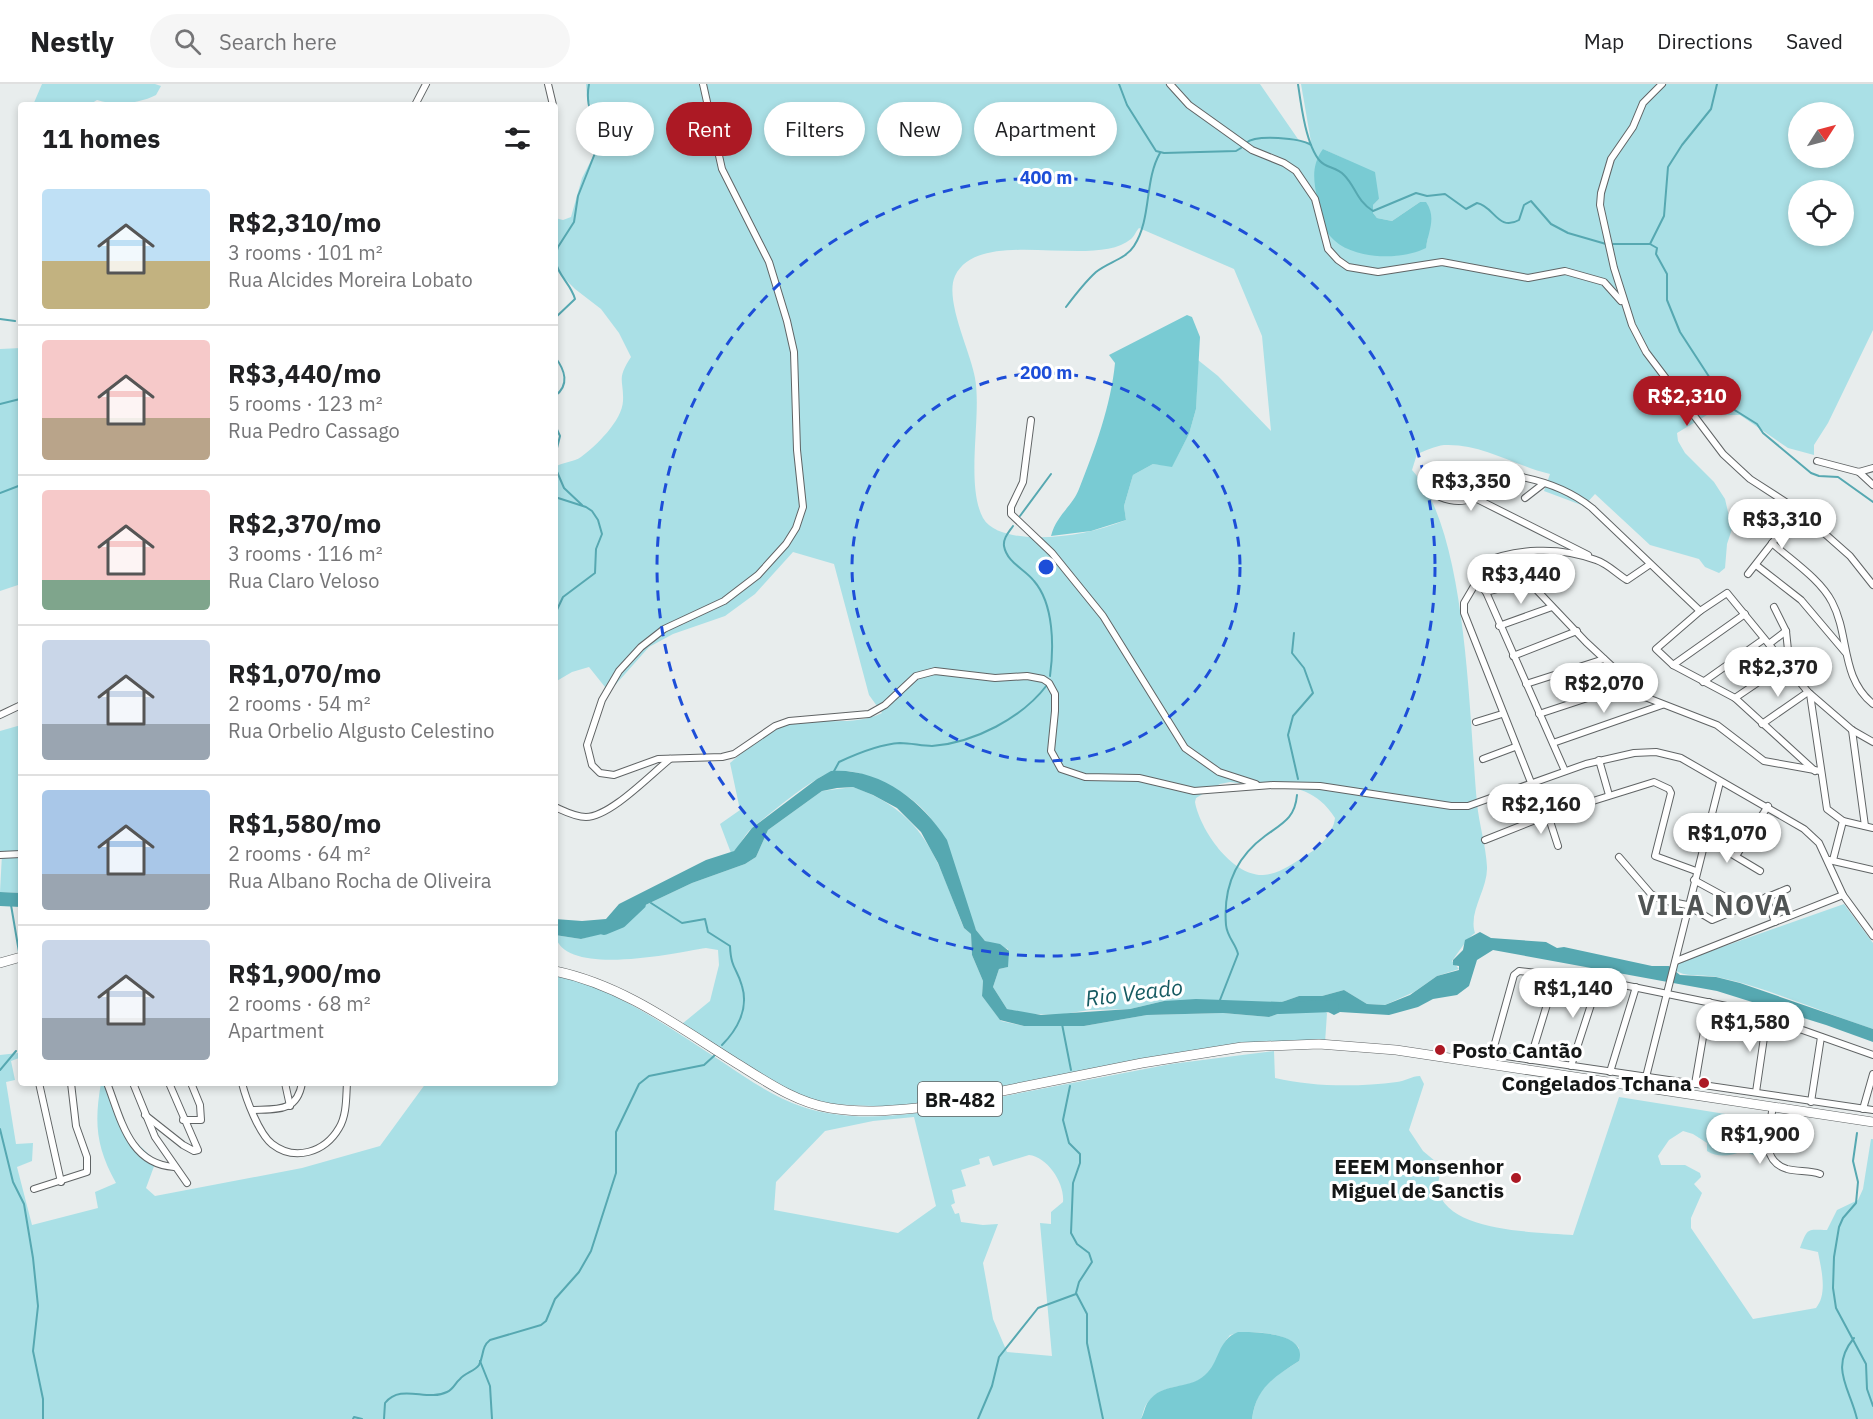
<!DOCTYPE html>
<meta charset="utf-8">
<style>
body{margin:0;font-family:"IBM Plex Sans",sans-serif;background:#f6f6f6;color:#202124;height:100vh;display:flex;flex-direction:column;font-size:22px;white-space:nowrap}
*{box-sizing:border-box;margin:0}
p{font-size:20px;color:#757577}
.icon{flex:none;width:33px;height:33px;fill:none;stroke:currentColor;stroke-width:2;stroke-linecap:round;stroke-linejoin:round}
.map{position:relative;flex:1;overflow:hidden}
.details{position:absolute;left:18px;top:18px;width:540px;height:984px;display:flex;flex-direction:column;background:#fff;border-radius:6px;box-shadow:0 3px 9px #0003}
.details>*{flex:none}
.banner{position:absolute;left:576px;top:18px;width:570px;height:54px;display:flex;gap:12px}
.needle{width:39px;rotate:54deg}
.controls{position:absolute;left:1788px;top:18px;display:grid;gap:12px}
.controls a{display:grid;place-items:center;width:66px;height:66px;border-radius:50%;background:#fff;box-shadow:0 3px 9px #0003;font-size:30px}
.price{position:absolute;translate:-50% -51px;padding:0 14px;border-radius:21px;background:#fff;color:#222;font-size:20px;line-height:39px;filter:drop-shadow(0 2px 3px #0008)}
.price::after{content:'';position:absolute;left:50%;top:36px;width:18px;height:14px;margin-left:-9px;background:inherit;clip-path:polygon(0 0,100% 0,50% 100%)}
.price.active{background:#ac1924;color:#fff}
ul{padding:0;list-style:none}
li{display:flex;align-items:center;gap:18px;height:150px;padding:0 24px}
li+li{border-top:2px solid #e0e0e0}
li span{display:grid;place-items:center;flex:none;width:168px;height:120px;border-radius:6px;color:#555}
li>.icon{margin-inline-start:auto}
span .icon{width:72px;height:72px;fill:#fffc;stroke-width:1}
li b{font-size:26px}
h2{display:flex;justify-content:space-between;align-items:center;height:72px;padding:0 24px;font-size:26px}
.pill{padding:0 21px;border-radius:27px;background:#fff;box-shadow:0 3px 9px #0003;font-size:21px;line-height:54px}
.pill.active{background:#ac1924;color:#fff}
header{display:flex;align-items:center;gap:36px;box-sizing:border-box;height:84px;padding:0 30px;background:#fff;border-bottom:2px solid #e0e0e0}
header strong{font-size:28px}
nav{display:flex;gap:33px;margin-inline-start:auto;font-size:21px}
.search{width:420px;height:54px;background:#f6f6f6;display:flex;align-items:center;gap:15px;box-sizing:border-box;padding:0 21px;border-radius:33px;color:#757577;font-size:22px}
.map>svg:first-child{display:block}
.green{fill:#aae0e6;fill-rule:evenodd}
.forest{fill:#79cbd3}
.water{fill:#56a8b1}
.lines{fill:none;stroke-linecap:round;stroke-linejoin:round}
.stream{stroke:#56a8b1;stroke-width:2}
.river{stroke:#56a8b1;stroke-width:12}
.minor-casing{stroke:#606465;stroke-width:8}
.highway-casing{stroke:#606465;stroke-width:10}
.minor{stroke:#fff;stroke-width:6}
.highway{stroke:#fff;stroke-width:9}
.ring{fill:none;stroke:#1d4ed8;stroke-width:3;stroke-dasharray:10 8}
.poi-dot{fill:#ac1924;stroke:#fff;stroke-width:2}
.labels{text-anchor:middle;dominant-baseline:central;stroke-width:6;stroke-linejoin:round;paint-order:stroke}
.shield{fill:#fff;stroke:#5b5d5d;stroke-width:1.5}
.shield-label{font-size:20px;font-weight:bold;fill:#151717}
.poi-label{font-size:21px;font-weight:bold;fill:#151717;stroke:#fff;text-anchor:end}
.water-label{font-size:22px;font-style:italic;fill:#165b62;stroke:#fff}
.district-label{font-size:27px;font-weight:bold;letter-spacing:1.5px;fill:#515555;stroke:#fff}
.centre{fill:#1d4ed8;stroke:#fff;stroke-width:3}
.ring-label{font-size:18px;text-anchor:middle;font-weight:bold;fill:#1d4ed8;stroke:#fff;stroke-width:6;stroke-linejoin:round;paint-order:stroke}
</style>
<header>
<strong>Nestly</strong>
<div class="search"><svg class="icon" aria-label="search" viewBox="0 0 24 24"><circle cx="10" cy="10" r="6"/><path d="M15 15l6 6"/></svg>Search here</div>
<nav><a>Map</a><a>Directions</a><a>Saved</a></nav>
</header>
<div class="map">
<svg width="1873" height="1335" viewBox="0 0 1873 1335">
<rect width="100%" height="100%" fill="#e8eded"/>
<g class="green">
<path d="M42,0H155L161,2L156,11C138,20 115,22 97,16L89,21H33Z"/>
<path d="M586,0H1260L1300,58H1311L1301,0H1873V246L1828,339L1814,361V371L1788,364L1740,331H1721L1717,325L1677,349L1678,357L1685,369L1714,398L1725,415L1732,445L1727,460L1725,484L1719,489L1705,483L1699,475L1650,461L1595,410L1584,422L1544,407L1550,390C1516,382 1481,359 1444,361C1435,362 1425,367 1417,370L1412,386C1468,446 1469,637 1477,719C1479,740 1486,762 1487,783C1488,805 1468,828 1475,849C1467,854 1458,869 1452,877L1459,885L1437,892L1414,908L1385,921L1367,920L1344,906L1322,912H1299L1282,918L1164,917L1130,925L1089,926L1058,931L1030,930L1007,925L993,903L999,885L1008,883V865L985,857L976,846C948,776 954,727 873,694C854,686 835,683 817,695C794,709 772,728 751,745C743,752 740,764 731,769L720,740L740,726L730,679C745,667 761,651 780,643C813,630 849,645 882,629L869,611L834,480L793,468L755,510L725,532L673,550L649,563L609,608L589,583L572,588L555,598V383C563,378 574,378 581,373C596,362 622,337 623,317C624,295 616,296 631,273L619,249L601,225L575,205L555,185V134L563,136L571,133L582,94L601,57L600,41L587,13ZM1798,28H1844V74H1798ZM1323,65L1347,76L1379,115L1373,121V129L1377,134L1392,137L1420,118L1428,153L1426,162L1395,172L1351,165ZM1798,106H1844V152H1798ZM1139,144L1234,185L1262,252L1271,347L1218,292L1198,276L1196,325L1189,350L1172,382L1153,380L1133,391L1124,422L1126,436C1096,448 1060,455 1028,453C1013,452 991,448 983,434C965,400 982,332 975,294C971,268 944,216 955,192C979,141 1095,186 1131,155C1134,153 1136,147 1139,144ZM1230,698C1273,705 1309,693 1335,734C1333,750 1319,764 1305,772C1292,780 1279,790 1263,791C1232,792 1200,746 1195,718L1196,714L1220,700Z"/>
<path d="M21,264V500L0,507V265Z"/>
<path d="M21,641V809L0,808L2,770L0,769V647Z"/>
<path d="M853,703C928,730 937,777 964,844L971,850L972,871L983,897L982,912L1001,937L1024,942H1084L1147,931L1223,929L1269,933L1305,920L1315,921L1327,929L1325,959H1298L894,1023L827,1020L790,1008L682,940L710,917L719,881L718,866L706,864C674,869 564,894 555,851L581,855L612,846L637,825L692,799L745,780L756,773L768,746L822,707Z"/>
<path d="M1844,820L1873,859V945C1824,929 1766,903 1717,893C1702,890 1685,894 1673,885L1674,880Z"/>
<path d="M555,890C617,905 671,945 724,979C749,996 774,1013 803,1023C840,1035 879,1034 916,1029L1171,980L1274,967L1275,994C1313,1003 1358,1003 1397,998C1405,997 1412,992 1420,992L1424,1000L1409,1046L1423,1067L1441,1082C1441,1090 1437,1098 1438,1105C1446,1149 1540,1148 1573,1151L1619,1013L1763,1036L1767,1038L1761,1070L1758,1073L1744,1067C1731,1071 1720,1075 1707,1067V1059L1693,1050L1683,1047L1669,1056L1658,1072L1661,1081H1685L1700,1089L1701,1093L1694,1100L1702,1109L1691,1134V1144L1753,1235L1816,1224C1828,1210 1821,1184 1818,1168L1800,1164C1808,1143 1807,1146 1827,1146L1837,1126L1858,1116L1863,1105L1871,1055H1873V1335H1252C1257,1301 1273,1294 1299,1277V1264C1288,1248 1247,1245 1230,1251C1219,1263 1218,1280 1206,1291C1186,1308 1167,1296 1148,1318C1144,1322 1143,1330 1141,1335H0V971L18,969L19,974L11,977L15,996L6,998L16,1060L33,1059L32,1077L17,1083L32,1141L98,1124L95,1108L116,1099C96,1063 94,1039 101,999H104L126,1049L156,1077L146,1104L155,1112L302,1084L380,1062L426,999H555ZM914,1033L936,1122L898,1149L774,1126L776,1098L825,1047L873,1037ZM1029,1071C1048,1073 1065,1100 1063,1118L1051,1128V1140L1040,1139L1052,1272L1007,1268L993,1235L983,1179L998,1140L983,1141L961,1138L959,1129L955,1130L951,1121L955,1119L952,1106L966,1102L961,1086L980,1080L979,1075L989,1072L993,1082Z"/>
</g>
<g class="forest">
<path d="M1323,65L1375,88L1379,115L1373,121V129L1377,134L1392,137L1420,118H1426C1437,134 1428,147 1426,164C1400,177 1350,176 1330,152C1322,142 1320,125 1317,113C1313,95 1312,80 1323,65Z"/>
<path d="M1187,231L1192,233L1200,253L1196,325L1189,350L1172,383L1153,380L1133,391L1124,422L1126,436L1091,447L1051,452C1057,430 1072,423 1079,405C1095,365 1111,321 1115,279L1109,271Z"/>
<path d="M1238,1248C1256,1248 1308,1248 1299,1277C1274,1293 1256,1304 1252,1335H1141C1144,1330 1145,1322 1148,1318C1163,1297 1187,1307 1205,1291C1220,1278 1217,1256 1238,1248Z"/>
</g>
<g class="water">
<path d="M831,687C880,684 921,716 947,756L976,846L985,857L1000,860L1009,867L1008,883L999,885L993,903L1007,925L1041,931L1130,925L1164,917L1196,915L1282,918L1299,912H1322L1344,906L1367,920L1385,921L1410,911L1437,892L1459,886V882L1453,881V876L1463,866L1465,856L1480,848L1491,854L1546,858L1557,864L1564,863L1652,882H1669L1680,891L1716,893L1740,899L1873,945V958L1826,941L1717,907L1493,866L1477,876L1469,902L1457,911L1433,915L1418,923L1389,931L1340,928L1334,931L1315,921L1305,920L1269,933L1223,929L1147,931L1084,942H1024L1000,936L982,912L983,897L972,871L971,850L964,844L938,779L921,748L897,724L873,711L853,703L837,704L822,707L768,746L756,773L745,780L692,799L637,825L612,846L602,850L581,855L555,851V835L582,837L606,835L619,820L706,776L734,767L752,744L817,695Z"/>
<path d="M0,808L21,809V823L0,822Z"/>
</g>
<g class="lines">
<g class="stream">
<path d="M1119,0L1127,21L1156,67L1164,69L1236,67L1241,64"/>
<path d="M1298,0C1301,21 1306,61 1320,77C1326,84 1337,83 1344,91C1356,103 1356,116 1373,127L1416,109L1427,112L1445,110L1466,125L1477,119C1494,122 1498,148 1519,136L1524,121L1531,117L1551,140L1568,149L1606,160"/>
<path d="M1246,59C1256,50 1300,54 1311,61"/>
<path d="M1613,160H1650L1657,164L1656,170L1667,190V216L1680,248L1719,308L1733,325L1757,340L1763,349L1811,389L1819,392L1838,393L1873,418"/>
<path d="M1650,160L1664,132L1668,83L1682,61L1711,25L1717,0"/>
<path d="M555,173L558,163L574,138L578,112L599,59C597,35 584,26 589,0"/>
<path d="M555,176C558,192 571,200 575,215L555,234"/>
<path d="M1066,223C1075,211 1085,198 1096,188C1108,178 1126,175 1134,162C1152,134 1144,97 1160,69"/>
<path d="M0,235L15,237"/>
<path d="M555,273C565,286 570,301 555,312"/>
<path d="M0,320L20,315"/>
<path d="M555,341L560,352L555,372"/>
<path d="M555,383L564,404L582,421"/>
<path d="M0,409L21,401"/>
<path d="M555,413L586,423L592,427L598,436L602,450L596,465L595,489L563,513L555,530"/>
<path d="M1020,432L1051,390"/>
<path d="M1013,442C1009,448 1003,454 1004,462C1007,479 1025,485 1034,497C1054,520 1054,563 1050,592"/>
<path d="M1294,549L1292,569L1304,584L1313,609L1293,632L1288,651L1298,695"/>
<path d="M833,689L839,678C856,670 882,660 900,659C911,659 922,662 932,662C974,659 1022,634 1047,601"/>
<path d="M651,819L682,839L705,835L708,848L730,862C731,885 737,884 742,902C749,925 737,946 722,961"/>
<path d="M11,821L19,868"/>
<path d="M1220,916L1238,870C1236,860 1227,853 1226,841C1223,804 1235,774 1265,752C1283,739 1295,734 1297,711"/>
<path d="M1062,940L1071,986"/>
<path d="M0,986L16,967"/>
<path d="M1070,1002L1063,1036L1069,1059L1080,1070V1079L1073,1099L1071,1149L1077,1160L1089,1169L1092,1178L1079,1198L1076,1209L1087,1230V1259L1103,1335"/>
<path d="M0,1045L13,1098L24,1120L33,1174L38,1222L33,1267L43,1315V1335"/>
<path d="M1857,1049L1853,1077L1858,1098L1856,1119L1843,1134L1839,1143L1834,1173L1833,1204L1836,1224L1866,1280L1867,1305L1873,1322"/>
<path d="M1854,1254C1829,1284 1850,1304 1857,1335"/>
<path d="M480,1277L490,1302L492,1335"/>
<path d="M353,1335L354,1333L362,1335"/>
<path d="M384,1335L385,1319C401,1299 427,1318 447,1308C454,1305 455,1299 460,1295C465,1289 475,1287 479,1281C484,1272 481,1263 490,1256L541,1241L546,1237L555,1215L579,1188L591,1167L616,1089V1048L639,1000L649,992L704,981L715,971"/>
<path d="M978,1335L992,1302L999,1273L1038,1224L1076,1210"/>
</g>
<g class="river">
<path d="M604,845L621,838L640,820"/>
<path d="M1279,924L1333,922"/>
</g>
<defs>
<g id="minor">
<path d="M548,0L553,21"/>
<path d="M703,0L722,85L769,178L787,237L794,268L797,366L803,423L796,444L786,460L758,491L724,517L664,545L641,563L619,587L602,616L587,661L592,681L600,689L614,691L658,675L722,673L734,670L775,642L789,637L869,630L885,621L916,592L935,587L995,594L1027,592L1043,595L1049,599L1055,610V627L1051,667L1061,685L1085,693L1139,694L1194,707L1273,701L1320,702L1451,722H1468L1586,680L1634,669L1656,668L1681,674L1804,745L1819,759L1843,811L1873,852"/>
<path d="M1170,0L1189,21L1252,66L1284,79L1296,87L1315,115L1328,165L1338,176L1348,183L1378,188L1442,178L1528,194L1565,187L1604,198L1621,217"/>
<path d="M1662,0L1643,19L1633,43L1611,75L1601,109L1600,121L1614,184L1632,241L1646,268L1723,370L1750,395L1798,426L1850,472L1873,501"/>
<path d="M415,21L426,0"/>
<path d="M1031,336L1023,398L1011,423V430L1052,469L1103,532L1185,664L1219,688L1256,700"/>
<path d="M1817,377L1859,388L1873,384"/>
<path d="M1492,387C1477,410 1471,425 1440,413L1427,392L1431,385C1486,388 1546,387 1592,424L1700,527"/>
<path d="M1859,388L1873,401"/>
<path d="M1475,414L1588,471"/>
<path d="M1525,414L1543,400"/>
<path d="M1772,459C1792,477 1820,495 1832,518C1850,552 1840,593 1873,620"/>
<path d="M1756,481L1801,516L1845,568"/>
<path d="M1748,490L1798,426"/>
<path d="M1477,497L1475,486L1479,480C1515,464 1559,462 1596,476C1608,480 1617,490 1627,496L1649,481"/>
<path d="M1486,508L1513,501L1531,500L1586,558L1645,613L1717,641L1764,677L1820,687"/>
<path d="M1774,523L1786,547L1790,585"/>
<path d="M1499,542L1552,523"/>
<path d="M1769,560L1786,547"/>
<path d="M1513,572L1577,547"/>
<path d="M1673,581L1745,530"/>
<path d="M1703,598L1764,555"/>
<path d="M1526,600L1604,575"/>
<path d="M1810,610L1827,725L1843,737L1873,744"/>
<path d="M1735,614L1785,580"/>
<path d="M1539,630L1630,600"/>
<path d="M0,631L21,621"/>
<path d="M1476,638L1502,630"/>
<path d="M1762,640L1808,608"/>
<path d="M1852,646L1865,742"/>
<path d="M1553,659L1662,621"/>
<path d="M1483,675L1515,663"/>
<path d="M1599,676L1609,711"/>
<path d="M1815,687L1735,614L1673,581L1656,565L1700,527L1727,509L1808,608L1852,646L1873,658"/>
<path d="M1532,701L1464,529V519L1477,497L1486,508L1565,687"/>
<path d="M555,723C564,727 575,733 586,733C610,733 650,691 670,675"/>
<path d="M1548,731L1558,762"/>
<path d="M1705,754L1760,787"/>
<path d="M1485,756L1548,731L1654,698L1669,705L1671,709L1655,772L1696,787"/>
<path d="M0,771L21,770"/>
<path d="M1736,772L1768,722"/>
<path d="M1619,773L1651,810L1662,816L1687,821L1712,836L1787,805"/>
<path d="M1829,776L1873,786"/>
<path d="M1833,776L1843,737"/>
<path d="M1694,796L1727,814"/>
<path d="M1766,813L1775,838"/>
<path d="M1676,877L1843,811"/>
<path d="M1492,970L1514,891L1519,887L1599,896L1746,926L1873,971"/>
<path d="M1459,974L1492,970L1873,1026"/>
<path d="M1530,976L1556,891"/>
<path d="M1571,982L1599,896"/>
<path d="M1610,988L1636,903"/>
<path d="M1646,993L1720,698"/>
<path d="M39,999L61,1098"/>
<path d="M107,999C121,1035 129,1080 174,1083"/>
<path d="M133,999L155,1053L187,1099"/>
<path d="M242,999C246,1015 259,1050 272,1060C295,1078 325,1068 339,1044C347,1031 346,1013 347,999"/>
<path d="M285,999L290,1022"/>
<path d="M1695,1000L1709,918"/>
<path d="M1756,1008L1767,933"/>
<path d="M1811,1018L1821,953"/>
<path d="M1773,1022C1770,1044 1758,1076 1787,1085C1798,1088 1809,1086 1820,1090"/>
<path d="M1863,1025L1873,990"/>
<path d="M253,1026C278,1025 297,1028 302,999"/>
<path d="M145,1031L183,1061L194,1067L198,1066L169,999"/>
<path d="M183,1036H201L200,1021L191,999"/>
<path d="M34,1105L87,1088V1073L76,1042L71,999"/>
</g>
<g id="highway">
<path d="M0,879L21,873"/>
<path d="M555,887C622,901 676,941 733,977C764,996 794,1018 830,1024C860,1029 887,1027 917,1024L1142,979L1242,963L1319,960L1396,966L1873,1038"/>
</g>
</defs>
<use href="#minor" class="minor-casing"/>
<use href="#highway" class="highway-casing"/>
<use href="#minor" class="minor"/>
<use href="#highway" class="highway"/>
</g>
<g class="ring">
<circle cx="1046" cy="483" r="194"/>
<circle cx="1046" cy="483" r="389"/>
</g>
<g class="poi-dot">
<circle cx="1440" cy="966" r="6"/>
<circle cx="1704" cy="999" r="6"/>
<circle cx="1516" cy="1094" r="6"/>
</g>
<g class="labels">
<rect class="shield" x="918" y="998" width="84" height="34" rx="4.5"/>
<g class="shield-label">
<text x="960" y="1015">BR-482</text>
</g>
<g class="poi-label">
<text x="1452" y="966" text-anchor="start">Posto Cantão</text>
<text x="1692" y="999">Congelados Tchana</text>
<text x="1504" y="1082">EEEM Monsenhor<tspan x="1504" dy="24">Miguel de Sanctis</tspan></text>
</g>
<g class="water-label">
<text transform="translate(1134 908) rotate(-7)">Rio Veado</text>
</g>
<g class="district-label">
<text x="1715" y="820">VILA NOVA</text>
</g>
</g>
<circle cx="1046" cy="483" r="9" class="centre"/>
<g class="ring-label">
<text x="1046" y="100">400 m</text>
<text x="1046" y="295">200 m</text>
</g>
</svg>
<div class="controls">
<a><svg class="needle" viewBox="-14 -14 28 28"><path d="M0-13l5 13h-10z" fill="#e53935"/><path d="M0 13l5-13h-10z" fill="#757577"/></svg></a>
<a><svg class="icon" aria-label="locate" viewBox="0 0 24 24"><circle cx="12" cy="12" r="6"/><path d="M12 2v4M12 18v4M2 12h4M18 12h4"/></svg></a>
</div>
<b class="price active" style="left:1687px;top:343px">R$2,310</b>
<b class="price" style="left:1471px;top:428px">R$3,350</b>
<b class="price" style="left:1782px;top:466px">R$3,310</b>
<b class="price" style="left:1521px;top:521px">R$3,440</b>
<b class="price" style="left:1778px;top:614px">R$2,370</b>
<b class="price" style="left:1604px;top:630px">R$2,070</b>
<b class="price" style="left:1541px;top:751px">R$2,160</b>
<b class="price" style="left:1727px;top:780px">R$1,070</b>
<b class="price" style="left:1573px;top:935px">R$1,140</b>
<b class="price" style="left:1750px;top:969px">R$1,580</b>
<b class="price" style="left:1760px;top:1081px">R$1,900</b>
<div class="banner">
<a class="pill">Buy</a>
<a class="pill active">Rent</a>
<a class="pill">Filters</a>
<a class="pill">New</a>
<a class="pill">Apartment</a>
</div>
<section class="details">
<h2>11 homes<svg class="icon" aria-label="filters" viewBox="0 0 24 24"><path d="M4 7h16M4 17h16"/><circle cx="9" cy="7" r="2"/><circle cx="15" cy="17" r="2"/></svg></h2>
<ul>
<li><span style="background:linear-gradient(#bfe0f5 60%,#c2b280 0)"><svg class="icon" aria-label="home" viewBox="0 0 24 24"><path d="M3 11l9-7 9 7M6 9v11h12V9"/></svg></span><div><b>R$2,310/mo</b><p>3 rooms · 101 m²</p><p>Rua Alcides Moreira Lobato</p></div></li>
<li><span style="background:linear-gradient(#f6c9c9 65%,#b9a48a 0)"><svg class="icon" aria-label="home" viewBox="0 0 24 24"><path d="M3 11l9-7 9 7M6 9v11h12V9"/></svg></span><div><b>R$3,440/mo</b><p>5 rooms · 123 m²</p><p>Rua Pedro Cassago</p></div></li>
<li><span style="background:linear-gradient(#f6c9c9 75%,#7fa58c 0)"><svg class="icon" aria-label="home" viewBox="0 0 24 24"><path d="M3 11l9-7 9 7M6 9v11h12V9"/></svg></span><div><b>R$2,370/mo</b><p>3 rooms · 116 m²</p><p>Rua Claro Veloso</p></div></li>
<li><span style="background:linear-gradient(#c9d6e8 70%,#9aa5b1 0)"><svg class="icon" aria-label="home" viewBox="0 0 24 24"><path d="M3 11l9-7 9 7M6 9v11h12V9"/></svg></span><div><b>R$1,070/mo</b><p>2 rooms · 54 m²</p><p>Rua Orbelio Algusto Celestino</p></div></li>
<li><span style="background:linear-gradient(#a9c7e8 70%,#9aa5b1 0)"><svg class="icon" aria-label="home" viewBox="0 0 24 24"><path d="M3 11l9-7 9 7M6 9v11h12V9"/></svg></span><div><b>R$1,580/mo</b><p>2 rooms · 64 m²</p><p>Rua Albano Rocha de Oliveira</p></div></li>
<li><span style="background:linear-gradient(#c9d6e8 65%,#9aa5b1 0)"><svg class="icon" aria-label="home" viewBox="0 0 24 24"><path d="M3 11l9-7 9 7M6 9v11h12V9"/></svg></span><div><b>R$1,900/mo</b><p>2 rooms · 68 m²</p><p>Apartment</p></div></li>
</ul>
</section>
</div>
